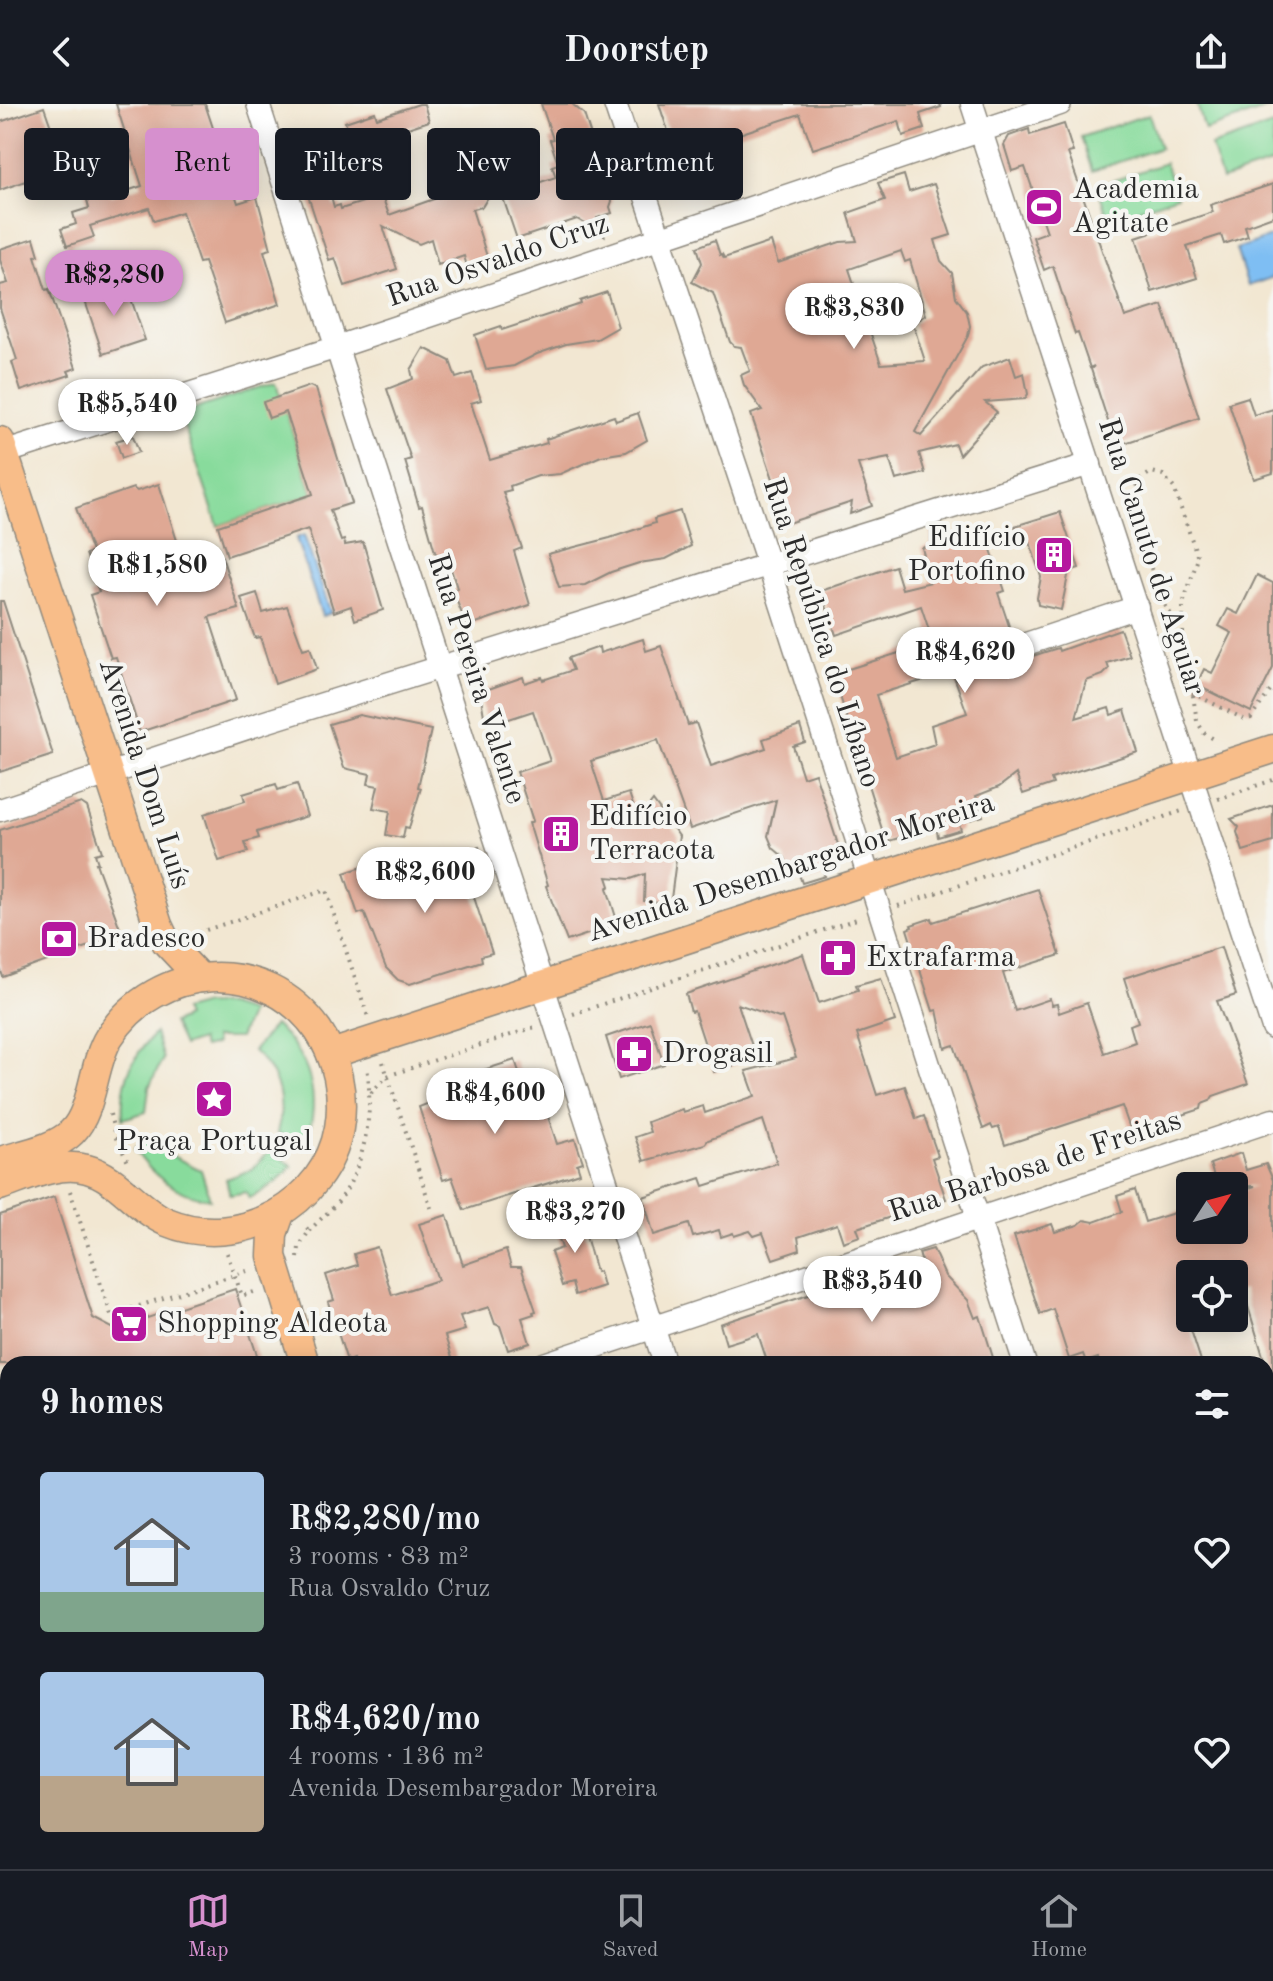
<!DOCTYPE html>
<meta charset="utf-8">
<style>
body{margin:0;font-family:"Old Standard TT",serif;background:#20242c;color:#f1f3f6;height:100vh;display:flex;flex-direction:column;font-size:30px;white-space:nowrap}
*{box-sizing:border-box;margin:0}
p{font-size:26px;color:#9ea1a6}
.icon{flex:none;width:44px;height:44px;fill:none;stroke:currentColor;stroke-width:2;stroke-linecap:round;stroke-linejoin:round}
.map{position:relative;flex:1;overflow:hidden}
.details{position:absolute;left:0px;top:1252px;width:1274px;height:514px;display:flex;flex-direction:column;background:#171b24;border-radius:24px 24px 0 0;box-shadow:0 4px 20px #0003}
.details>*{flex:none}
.top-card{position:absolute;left:24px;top:24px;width:800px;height:72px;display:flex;gap:16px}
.needle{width:52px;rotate:54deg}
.buttons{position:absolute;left:1176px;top:1068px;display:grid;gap:16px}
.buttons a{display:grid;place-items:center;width:72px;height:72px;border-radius:8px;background:#171b24;box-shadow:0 4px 20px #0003;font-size:40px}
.price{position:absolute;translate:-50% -68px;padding:0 18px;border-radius:28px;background:#fff;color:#222;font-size:26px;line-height:52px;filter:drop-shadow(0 2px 4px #0008)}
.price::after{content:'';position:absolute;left:50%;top:48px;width:24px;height:18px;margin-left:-12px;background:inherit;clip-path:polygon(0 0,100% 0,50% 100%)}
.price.active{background:#d690ce;color:#111}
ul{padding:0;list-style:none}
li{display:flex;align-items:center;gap:24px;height:200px;padding:0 40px}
li span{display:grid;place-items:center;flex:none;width:224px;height:160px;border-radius:8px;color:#555}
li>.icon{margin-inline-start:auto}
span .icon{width:96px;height:96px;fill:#fffc;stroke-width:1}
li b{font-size:34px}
h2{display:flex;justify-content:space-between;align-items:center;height:96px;padding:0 40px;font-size:34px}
.chip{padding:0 28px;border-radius:8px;background:#171b24;box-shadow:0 4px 20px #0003;font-size:28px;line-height:72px}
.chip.active{background:#d690ce;color:#111}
header{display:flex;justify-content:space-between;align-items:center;height:104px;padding:0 40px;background:#171b24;font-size:36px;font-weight:700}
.tabs{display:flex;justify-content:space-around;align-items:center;height:112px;border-top:2px solid #363941;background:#171b24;font-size:22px;color:#9ea1a6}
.tabs a{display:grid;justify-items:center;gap:4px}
.tabs .active{color:#d690ce}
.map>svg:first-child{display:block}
.green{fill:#88db9c;stroke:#5a8364;stroke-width:2}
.water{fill:#7ebef3;stroke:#54748f;stroke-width:2}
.building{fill:#dfa894;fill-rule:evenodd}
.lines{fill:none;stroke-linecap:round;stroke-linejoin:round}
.minor-casing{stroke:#8e897e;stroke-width:25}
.major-casing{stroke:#8e897e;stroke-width:31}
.path{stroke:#8e897e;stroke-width:4;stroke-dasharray:2 6;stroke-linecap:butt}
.minor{stroke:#fff;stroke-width:22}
.major{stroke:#f8bd89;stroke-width:28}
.labels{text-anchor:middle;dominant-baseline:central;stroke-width:8;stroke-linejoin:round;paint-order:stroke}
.poi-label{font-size:30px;fill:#2b2b2b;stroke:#f6f6f2;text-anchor:start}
.street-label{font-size:30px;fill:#2b2b2b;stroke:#f6f6f2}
</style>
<header><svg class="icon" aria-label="back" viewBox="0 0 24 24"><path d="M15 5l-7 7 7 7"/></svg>Doorstep<svg class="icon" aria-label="share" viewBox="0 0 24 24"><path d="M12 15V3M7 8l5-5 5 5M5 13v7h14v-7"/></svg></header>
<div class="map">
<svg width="1273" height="1765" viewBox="0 0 1273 1765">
<rect width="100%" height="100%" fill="#f6f6f2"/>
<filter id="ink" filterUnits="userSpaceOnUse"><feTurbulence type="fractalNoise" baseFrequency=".0125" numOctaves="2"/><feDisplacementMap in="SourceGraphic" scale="16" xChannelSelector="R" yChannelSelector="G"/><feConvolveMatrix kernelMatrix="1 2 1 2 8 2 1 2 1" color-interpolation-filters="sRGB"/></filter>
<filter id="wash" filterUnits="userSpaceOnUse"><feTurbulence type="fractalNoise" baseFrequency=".006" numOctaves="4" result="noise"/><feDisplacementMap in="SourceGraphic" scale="32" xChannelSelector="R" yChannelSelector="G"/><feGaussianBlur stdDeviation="1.8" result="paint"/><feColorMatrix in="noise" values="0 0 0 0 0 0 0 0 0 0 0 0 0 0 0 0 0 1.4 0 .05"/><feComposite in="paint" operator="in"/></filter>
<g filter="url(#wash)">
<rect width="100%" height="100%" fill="#f2e7d2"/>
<g class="green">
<path d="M1197,0H1273V3L1205,26Z"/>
<path d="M1149,10L1160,44L1092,67L1081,33Z"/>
<path d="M1273,21V59L1222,76L1211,42Z"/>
<path d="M1165,59L1177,92L1109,116L1097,82Z"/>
<path d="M276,278L313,390L218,422L180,310Z"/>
<path d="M205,900L228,901L250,908L239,934H214L215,941L203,944L200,936L183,942L173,919L186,913L183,906Z"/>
<path d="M274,921C310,952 322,993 306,1038L277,1029C286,997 278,969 253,947Z"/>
<path d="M155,929L163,955L149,983L146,1008L123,1015C120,980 131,953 155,929Z"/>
<path d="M154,1031L174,1053L201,1066L210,1095C177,1091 151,1072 134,1044Z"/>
<path d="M271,1046L292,1062C279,1077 266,1087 249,1094L246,1088L230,1091L226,1075L251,1066Z"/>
</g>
<g class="water">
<path d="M1273,132V173L1248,182L1236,145Z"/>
<path d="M304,431L331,509L322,512L296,434Z"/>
</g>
<g id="blocks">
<g class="building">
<path d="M116,0H205L238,99L257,93L271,145L264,147L280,200L225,219L204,158L199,159L182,108L154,117L149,104L90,122L94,133L67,142L61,125L76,120L73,109L89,104L85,89L107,82L111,92L142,82Z"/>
<path d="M419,0H424L429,17L313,55L307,37L347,24L345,18L375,8L377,14Z"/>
<path d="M541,0H572L584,10L612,97L610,103L612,109L597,114L604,131L577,115L517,135L502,91L556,73L552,62L558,60L550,36L553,35Z"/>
<path d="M659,0H940L941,3L920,10L924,25L903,32L899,17L813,45L800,10L730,33L734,44L680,63Z"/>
<path d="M44,3L63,57L46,62L48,69L0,86V18Z"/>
<path d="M1064,20L1073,48L1068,49L1125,213L1162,201L1199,314L1116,342L1091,265L1094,262L1090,264L1078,229L1075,230L1053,162L1044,166L1033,133L1047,128L1025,63L1012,67L1004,41L1009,32L1029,25L1030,31Z"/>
<path d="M323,63L334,103L340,101L341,105L382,92L389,111L445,91L442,80L452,77L460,81L466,70L474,66L482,71L488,93L482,103L472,105L490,162L469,169L464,152L438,161L431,135L419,140L383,122L397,165L345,182L335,154L329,156L301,70Z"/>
<path d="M904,71L909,88L934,80L951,131L935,136L941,157L952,169L956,193L967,208L970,222L968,232L915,328L921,332L982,263L1010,253L1016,272L1024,269L1028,290L1025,295L985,298L997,308L959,351L955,340L919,349L925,369L896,376L889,354L858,360L872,402L850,410L852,398L788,419L751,310L762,306L744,281L741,271L750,267L741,243L734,242L730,238L713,189L692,178L702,159L697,143L715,136L720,151L722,150L724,154L771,138L778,159L840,138L857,137L848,109L885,96L878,79ZM901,147L905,158L910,156L926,211L913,220L925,257L881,260L849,165Z"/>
<path d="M1273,80V112L1245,122L1248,132L1224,140L1221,131L1187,142L1197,174L1152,188L1136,133L1213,108L1210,101Z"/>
<path d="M34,134L39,151L35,152L46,186L49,185L76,264L68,267L70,271L21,287L12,258L17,256L0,204V181L8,179L0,156V145Z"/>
<path d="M125,177L145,236L103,250L83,191Z"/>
<path d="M607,188L618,223L597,235L566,240L537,250L514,262L486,266L475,231L501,222L502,226L581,200L580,197Z"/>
<path d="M424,244L450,257L456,274L472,269L481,296L471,299L490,356L547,339L546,335L614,312L616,317L638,309L647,336L626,348L601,352L560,370L538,372L510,382L511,386L503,388L522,444L514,447L530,501L467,522L453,488L457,484L448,456L439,453L435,448L422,402L419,403L405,357L411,355L387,285L413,275L411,266Z"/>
<path d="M310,282L316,285L352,399L330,406L341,437L344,436L345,441L363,438L383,506L355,516L351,502L334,508L308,425L227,452L218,422L313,390L286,308L269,314L263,298Z"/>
<path d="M1248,293L1254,311L1273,305V369L1254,375L1229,299Z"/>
<path d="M133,332L139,348L122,354L116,337Z"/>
<path d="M159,380L186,465L222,453L239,505L209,513L236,596L140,628L116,553L111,554L90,491L99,488L86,450L92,448L76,404L133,384L137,387Z"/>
<path d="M680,407L691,442L666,455L639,459L611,468L585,481L559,483L548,450L610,434L655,419L654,415Z"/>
<path d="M1060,408L1079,464L1069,467L1061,506L1038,501L1037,494L1041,473L1030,438L1021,441L1015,422Z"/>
<path d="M947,422L951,434L954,435L984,425L1005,487L998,489L1012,531L1007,538V546L1011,553L1020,556L1022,562L1023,555L1058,544L1059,547L1120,525L1130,552L1107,559L1109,565L1103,571L1086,577L1076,614L1109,604L1111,611L1125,606L1138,648L1051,675L1053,680L1023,690L1016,670L999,683L976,692L983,712L959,719L961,726L938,733L936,722L886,738L833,570L933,538L921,502L836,531L821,487L895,462L902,485L931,478L922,444L931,441V427ZM950,561L967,609L931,621L935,640L896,653L876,591L924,576L922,570Z"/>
<path d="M1257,471L1273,479V564L1251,608L1196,581L1204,565L1212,569L1232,529L1219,522L1228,505L1238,510Z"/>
<path d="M257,489L263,509L287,502L303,545L310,543L317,565L275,580L260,533L255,534L241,494Z"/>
<path d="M0,497H3L53,651L0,668Z"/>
<path d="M643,535L646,547L661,542L688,621L696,619L711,662L766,644L763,635L800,622L805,638L793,642L803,673L815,669L842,753L821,761L825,772L802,779L798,767L790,770L785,754L773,744L768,732L776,696L690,725L658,636L591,657L604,697L629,689L638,716L653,697L679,732L671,795L668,794L667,799L644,797L645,770L631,775L607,773L610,782L607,784L618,820L567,837L546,782L548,781L529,719L533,717L517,668L550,657L533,607L506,616L505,612L485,618L480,588L523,573L525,579L542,573L543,576L573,566L568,554L599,543L600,549Z"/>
<path d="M359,611L431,626L418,683L421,684L409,724L405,723L403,734L386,731L390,707L373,704L378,682L368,680L370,670L344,664L329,620Z"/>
<path d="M276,680L278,686L297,680L307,712L257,728L259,734L245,738L248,748L219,757L204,710L245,697L243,690Z"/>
<path d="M81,699L87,703L102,748L95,750L98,759H96L122,830L3,873L0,864V726Z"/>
<path d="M1273,701V738L1243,747L1237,728L1239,723L1231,715Z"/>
<path d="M479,743L488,771L485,772L488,782L472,787L492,849L481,852L482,857L410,880L398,876L386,864L364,808L358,810L344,769L366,762L371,777Z"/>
<path d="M1038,785L1060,851L1003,869L1015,907L1050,895L1052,901L1057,900L1059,909L1087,899L1104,949L1135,938L1130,921L1138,918L1124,874L1221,843L1236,891L1217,897L1248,980L1213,992L1210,997L1202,1000L1201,1005L1161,1018L1163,1026L1134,1036L1122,1002L1005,1041L999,1023L993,1025L991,1021L983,1025L954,941L945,944L937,906L933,907L907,825L912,823L911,821L932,814L933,818Z"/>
<path d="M803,850L819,899L858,886L856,881L881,874L895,917L857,930L877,991L905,982L916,1015L924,1012L938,1052L932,1054L946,1095L857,1124L860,1132L843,1138L837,1120L798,1133L800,1146L773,1155L763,1129L754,1132L750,1127L734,1132L733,1129L721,1133L719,1126L693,1133L689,1120L654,1131L643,1093L701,1074L704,1082L777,1059L763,1016L708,1036L705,1040L644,1057L635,1033L650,1028L647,1018L682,1005L683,1008L703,1002L705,1009L755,992L746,967L796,954L782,913L779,914L738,900L756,954L714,968L694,907L691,908L686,890Z"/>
<path d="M650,918L664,960L619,975L606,933Z"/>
<path d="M515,956L526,989L539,985L557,1040L575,1035L583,1058L577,1060L580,1069L464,1106L452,1073L443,1076L419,1003L432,998L427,984Z"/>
<path d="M1241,1049L1246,1066L1266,1060L1273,1076V1274L1270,1275L1243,1186L1234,1189V1170H1190V1214L1193,1222L1190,1223L1202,1260H1100L1098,1254L1086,1258L1083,1250L1069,1255L1053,1205L1040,1210L1014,1132L1052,1120L1055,1128L1078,1121L1084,1116L1094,1118L1122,1108L1117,1092L1135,1086L1145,1118L1190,1104V1126H1234V1089L1255,1082H1208L1207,1079L1215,1076L1210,1060Z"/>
<path d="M54,1093L93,1214L114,1225L235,1185L260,1260H0V1111Z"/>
<path d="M578,1103L596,1168L599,1167L603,1182L575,1191L572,1179L562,1182L551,1148L562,1144L556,1126L565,1124L560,1109Z"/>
<path d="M447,1111L463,1161L506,1146L511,1163H521L536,1207L533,1208L534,1210L522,1214L530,1239L508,1246L500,1222L495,1220L489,1203L460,1212L465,1226L445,1232L454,1260H354L353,1255L347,1257L328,1198L334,1196L326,1171L357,1161L354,1150L377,1143L392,1191L438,1176L419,1120Z"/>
<path d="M933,1145L945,1172L968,1196L975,1214L980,1212L995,1260H768L758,1230L726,1240L720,1220L881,1167L887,1185L924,1166L919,1149Z"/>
</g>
</g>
</g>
<g filter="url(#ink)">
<use href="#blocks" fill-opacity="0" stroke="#8e897e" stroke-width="2"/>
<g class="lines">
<defs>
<g id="minor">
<path d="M258,0L665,1260"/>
<path d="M615,0L769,462L1025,1260"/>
<path d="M972,0L1273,924"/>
<path d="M0,350L337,243L1060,0"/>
<path d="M1020,542L1137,503"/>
<path d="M0,706L262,619L1090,360"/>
<path d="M544,1260L1273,1016"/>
<path d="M1266,1378L1273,1375"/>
<path d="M0,1438L8,1435"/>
<path d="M0,1466L8,1490"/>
<path d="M1266,1734L1273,1732"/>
<path d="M826,1758L828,1765"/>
<path d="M1017,1758L1019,1765"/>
<path d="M81,1765L102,1758"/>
<path d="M1174,1765L1194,1758"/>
</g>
<g id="major">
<path d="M0,337L158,821L166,838L200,874"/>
<path d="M331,950L1273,645"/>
<path d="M0,1057C23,1050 55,1045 72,1028C94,1006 92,960 109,933C157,858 265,851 318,926C337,954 345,990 339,1024C326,1100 239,1148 167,1118C138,1106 118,1073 87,1065C58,1057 27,1073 0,1082"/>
<path d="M280,1110L273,1130L272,1152L305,1260"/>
<path d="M468,1758L470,1765"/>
</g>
</defs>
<use href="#minor" class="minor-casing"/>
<use href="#major" class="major-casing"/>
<g class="path">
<path d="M1183,529V500L1198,454L1174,384L1163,371L1152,368L1140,375L1130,400L1161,495L1183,529L1197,617L1204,629L1217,637"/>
<path d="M1192,589L1244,615L1251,614L1273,583"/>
<path d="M1218,695L1273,676"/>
<path d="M898,802L1182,707"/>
<path d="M191,831L326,786L369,916"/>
<path d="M573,910L860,814"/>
<path d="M383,958L431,1104"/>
<path d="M371,989L387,972L535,923"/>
<path d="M110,1010L115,1032L128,1058"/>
<path d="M70,1087L111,1211L247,1167"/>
<path d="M309,1127C320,1115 335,1103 344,1090C367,1052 373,1005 367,962"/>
<path d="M227,1149L242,1192L254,1188"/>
<path d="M298,1154L299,1143L309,1127L303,1120"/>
</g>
<use href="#minor" class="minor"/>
<use href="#major" class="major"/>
</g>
</g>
<defs>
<symbol id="stadium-square" viewBox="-11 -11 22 22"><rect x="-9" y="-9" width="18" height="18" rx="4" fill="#b5179e" stroke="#f6f6f2"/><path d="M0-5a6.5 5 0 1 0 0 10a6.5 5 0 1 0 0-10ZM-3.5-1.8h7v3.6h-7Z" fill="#fff"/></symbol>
<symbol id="building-square" viewBox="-11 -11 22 22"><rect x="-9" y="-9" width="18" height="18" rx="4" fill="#b5179e" stroke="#f6f6f2"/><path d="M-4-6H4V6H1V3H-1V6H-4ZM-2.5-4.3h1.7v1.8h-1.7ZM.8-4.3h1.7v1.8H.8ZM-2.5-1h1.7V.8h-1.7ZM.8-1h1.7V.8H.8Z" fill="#fff"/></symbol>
<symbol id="bank-square" viewBox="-11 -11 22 22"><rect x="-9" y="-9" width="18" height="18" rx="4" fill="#b5179e" stroke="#f6f6f2"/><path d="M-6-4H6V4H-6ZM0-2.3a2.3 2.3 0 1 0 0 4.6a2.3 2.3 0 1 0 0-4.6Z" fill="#fff"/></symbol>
<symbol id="pharmacy-square" viewBox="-11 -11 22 22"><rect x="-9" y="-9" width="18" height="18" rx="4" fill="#b5179e" stroke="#f6f6f2"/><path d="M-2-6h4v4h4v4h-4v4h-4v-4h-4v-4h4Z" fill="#fff"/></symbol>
<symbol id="sight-square" viewBox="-11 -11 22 22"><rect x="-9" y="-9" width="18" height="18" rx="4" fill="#b5179e" stroke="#f6f6f2"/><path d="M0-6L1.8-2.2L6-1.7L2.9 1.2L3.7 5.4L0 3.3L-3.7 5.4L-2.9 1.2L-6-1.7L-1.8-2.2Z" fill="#fff"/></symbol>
<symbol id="supermarket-square" viewBox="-11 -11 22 22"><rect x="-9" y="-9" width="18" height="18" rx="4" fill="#b5179e" stroke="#f6f6f2"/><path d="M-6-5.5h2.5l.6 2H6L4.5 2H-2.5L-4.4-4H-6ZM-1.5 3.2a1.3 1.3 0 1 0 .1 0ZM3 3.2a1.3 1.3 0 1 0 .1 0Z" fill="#fff"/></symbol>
</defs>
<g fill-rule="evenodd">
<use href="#stadium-square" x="1022" y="81" width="44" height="44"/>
<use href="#building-square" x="1032" y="429" width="44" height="44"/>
<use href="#building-square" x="539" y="708" width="44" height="44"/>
<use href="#bank-square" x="37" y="813" width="44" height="44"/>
<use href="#pharmacy-square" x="816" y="832" width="44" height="44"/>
<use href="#pharmacy-square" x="612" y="928" width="44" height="44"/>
<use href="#sight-square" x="192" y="973" width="44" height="44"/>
<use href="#supermarket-square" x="107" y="1198" width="44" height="44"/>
</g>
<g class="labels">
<g class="poi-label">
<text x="1072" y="86">Academia<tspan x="1072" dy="34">Agitate</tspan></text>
<text x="1026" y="434" text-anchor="end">Edifício<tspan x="1026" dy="34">Portofino</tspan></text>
<text x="589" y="713">Edifício<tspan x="589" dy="34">Terracota</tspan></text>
<text x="87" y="835">Bradesco</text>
<text x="866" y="854">Extrafarma</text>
<text x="662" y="950">Drogasil</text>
<text x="214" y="1038" text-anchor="middle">Praça Portugal</text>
<text x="157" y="1220">Shopping Aldeota</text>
</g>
<g class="street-label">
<text transform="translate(498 157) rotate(-19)">Rua Osvaldo Cruz</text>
<text transform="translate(1151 453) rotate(72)">Rua Canuto de Aguiar</text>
<text transform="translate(821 529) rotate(72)">Rua República do Líbano</text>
<text transform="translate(476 575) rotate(72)">Rua Pereira Valente</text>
<text transform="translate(144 670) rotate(72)">Avenida Dom Luís</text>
<text transform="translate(791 764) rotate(-18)">Avenida Desembargador Moreira</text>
<text transform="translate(1035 1063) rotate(-18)">Rua Barbosa de Freitas</text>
</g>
</g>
</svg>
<div class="buttons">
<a><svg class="needle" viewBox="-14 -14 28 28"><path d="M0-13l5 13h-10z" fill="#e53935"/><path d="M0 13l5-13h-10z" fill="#9ea1a6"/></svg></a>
<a><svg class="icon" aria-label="locate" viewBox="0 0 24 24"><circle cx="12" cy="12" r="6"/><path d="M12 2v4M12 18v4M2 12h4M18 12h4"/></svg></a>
</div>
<b class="price active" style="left:114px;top:214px">R$2,280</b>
<b class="price" style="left:854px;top:247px">R$3,830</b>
<b class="price" style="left:127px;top:343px">R$5,540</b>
<b class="price" style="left:157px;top:504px">R$1,580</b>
<b class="price" style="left:965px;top:591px">R$4,620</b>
<b class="price" style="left:425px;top:811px">R$2,600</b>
<b class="price" style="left:495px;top:1032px">R$4,600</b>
<b class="price" style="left:575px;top:1151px">R$3,270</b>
<b class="price" style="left:872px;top:1220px">R$3,540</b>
<div class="top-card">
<a class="chip">Buy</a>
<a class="chip active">Rent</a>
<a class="chip">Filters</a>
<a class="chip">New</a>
<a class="chip">Apartment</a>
</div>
<section class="details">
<h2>9 homes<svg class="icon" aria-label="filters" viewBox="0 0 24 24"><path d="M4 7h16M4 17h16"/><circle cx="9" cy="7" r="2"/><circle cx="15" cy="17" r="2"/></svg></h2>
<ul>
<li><span style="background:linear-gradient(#a9c7e8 75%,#7fa58c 0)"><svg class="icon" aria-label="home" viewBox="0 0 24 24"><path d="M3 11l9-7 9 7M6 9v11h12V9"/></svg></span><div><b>R$2,280/mo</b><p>3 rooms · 83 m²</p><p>Rua Osvaldo Cruz</p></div><svg class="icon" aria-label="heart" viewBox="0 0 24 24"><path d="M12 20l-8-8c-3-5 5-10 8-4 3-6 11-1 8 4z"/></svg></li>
<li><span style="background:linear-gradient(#a9c7e8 65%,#b9a48a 0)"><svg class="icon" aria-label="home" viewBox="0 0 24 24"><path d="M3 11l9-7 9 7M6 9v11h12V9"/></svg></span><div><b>R$4,620/mo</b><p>4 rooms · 136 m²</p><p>Avenida Desembargador Moreira</p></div><svg class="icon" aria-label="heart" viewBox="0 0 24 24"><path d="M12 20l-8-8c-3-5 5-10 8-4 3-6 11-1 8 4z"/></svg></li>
</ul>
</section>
</div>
<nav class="tabs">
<a class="active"><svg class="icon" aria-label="map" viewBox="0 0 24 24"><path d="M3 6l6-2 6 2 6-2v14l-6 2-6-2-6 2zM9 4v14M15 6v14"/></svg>Map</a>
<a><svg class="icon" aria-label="saved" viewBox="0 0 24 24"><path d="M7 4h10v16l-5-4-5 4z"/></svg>Saved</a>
<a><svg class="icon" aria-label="home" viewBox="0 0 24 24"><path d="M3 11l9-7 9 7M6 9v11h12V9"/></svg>Home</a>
</nav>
